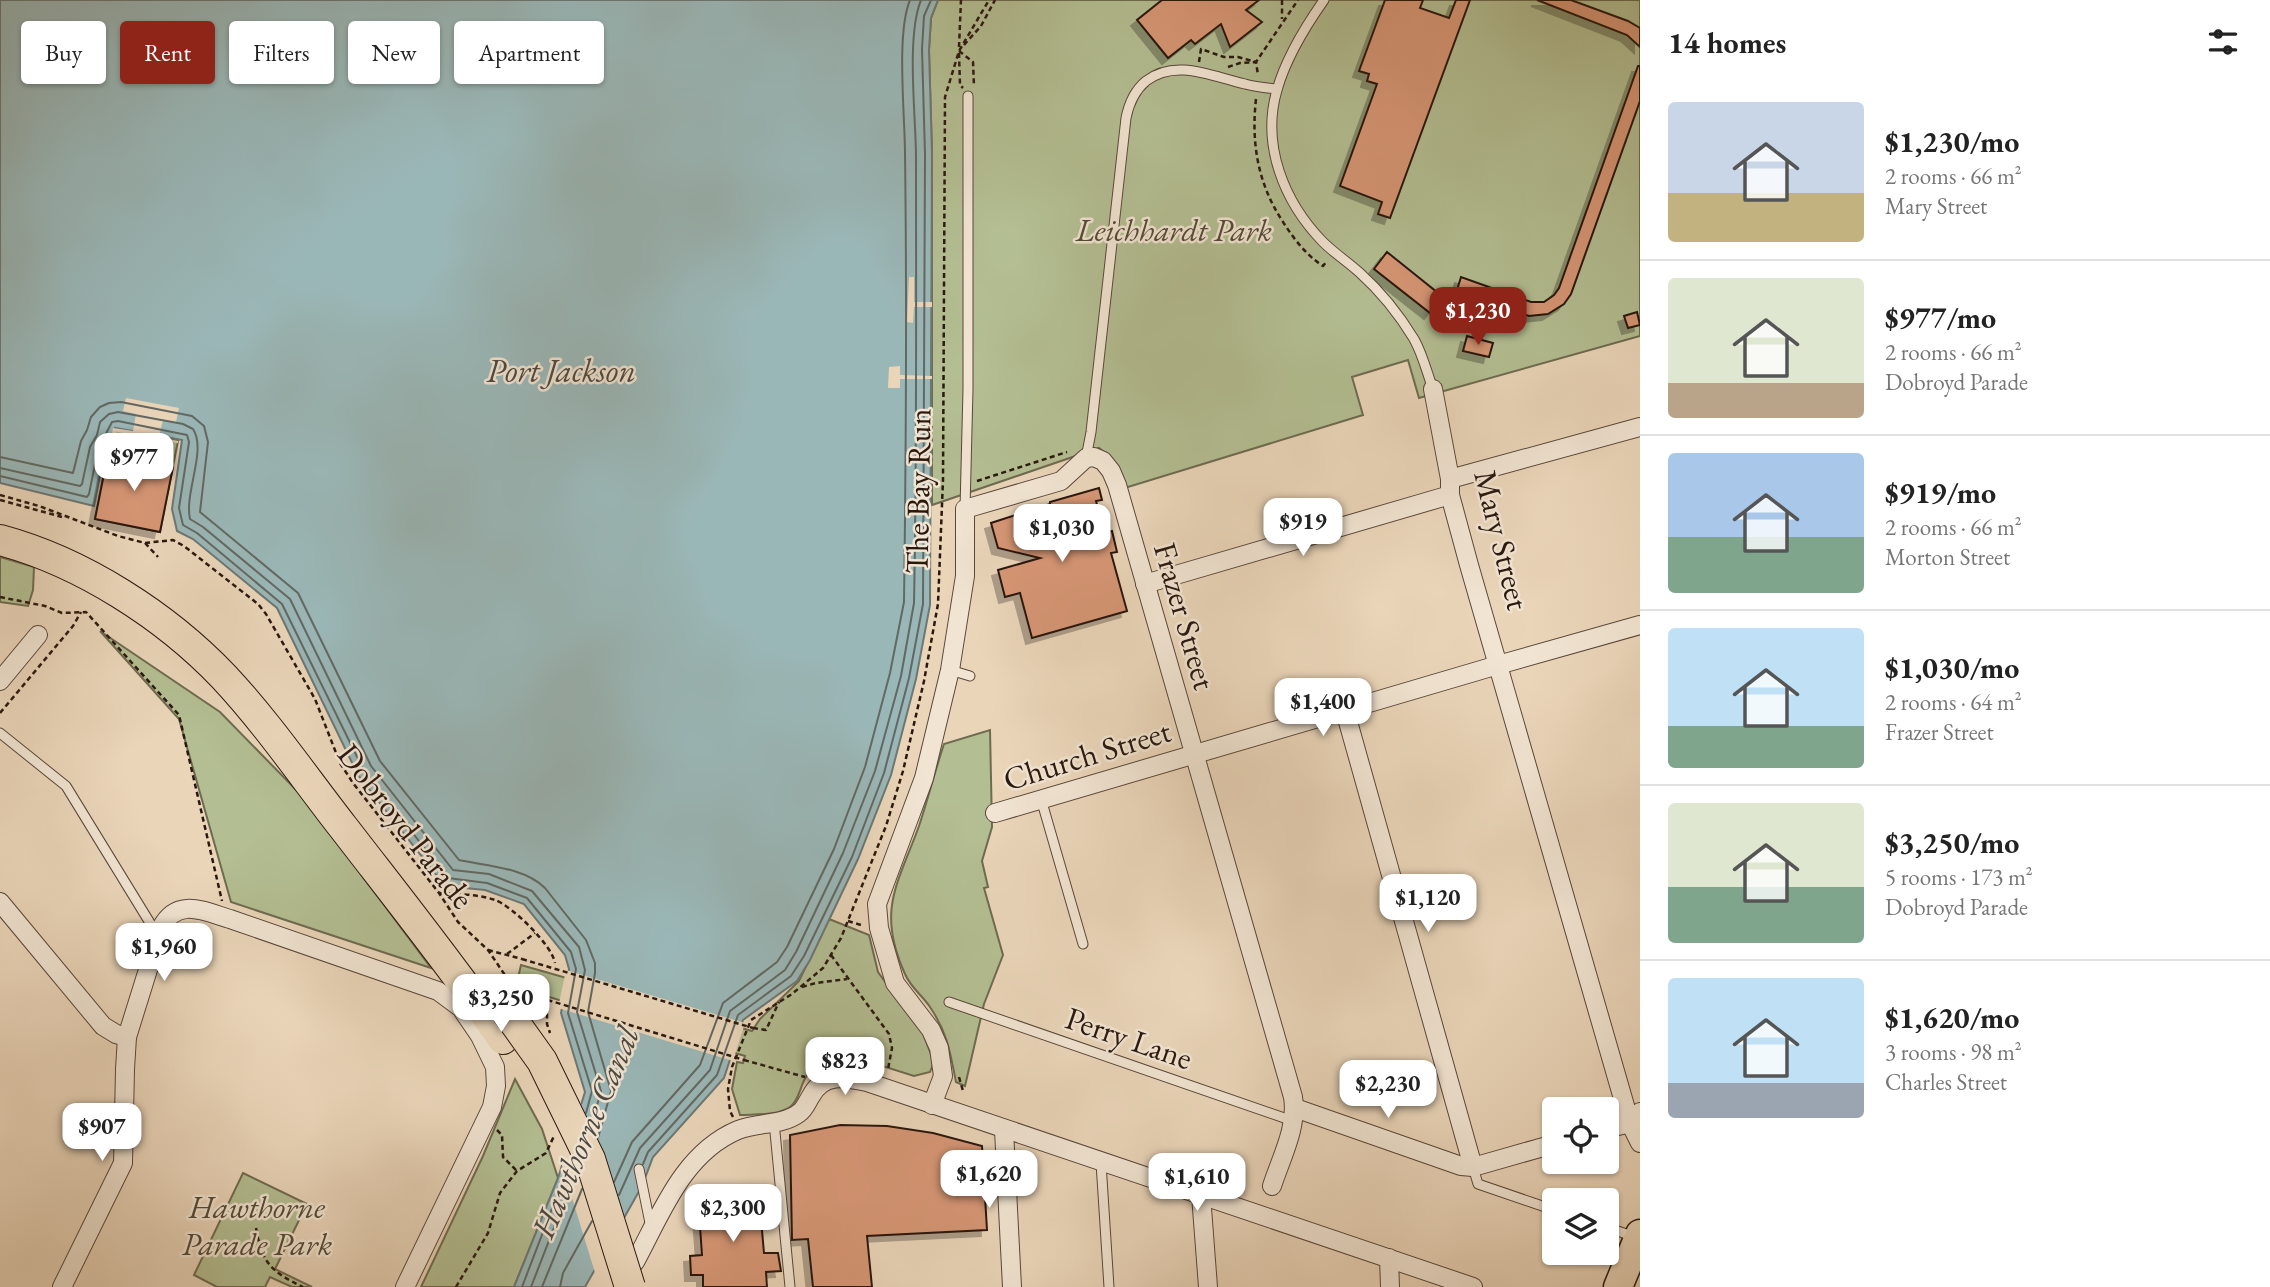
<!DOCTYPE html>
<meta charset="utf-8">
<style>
body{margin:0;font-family:"EB Garamond",serif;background:#f2f2f2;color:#222;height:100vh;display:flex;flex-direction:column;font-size:26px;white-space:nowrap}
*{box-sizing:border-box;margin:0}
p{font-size:23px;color:#767676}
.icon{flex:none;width:38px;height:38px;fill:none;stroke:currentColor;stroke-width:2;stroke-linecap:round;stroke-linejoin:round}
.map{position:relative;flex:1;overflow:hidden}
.panel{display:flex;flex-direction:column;background:#fff;width:630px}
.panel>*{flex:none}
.guide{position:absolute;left:21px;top:21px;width:665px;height:63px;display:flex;gap:14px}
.controls{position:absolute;left:1542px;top:1097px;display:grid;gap:14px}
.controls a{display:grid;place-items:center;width:77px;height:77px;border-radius:7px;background:#fff;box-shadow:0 2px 5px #0004;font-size:35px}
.price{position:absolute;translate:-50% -60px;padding:0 16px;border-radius:14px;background:#fff;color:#222;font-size:23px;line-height:46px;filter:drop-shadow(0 2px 4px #0008)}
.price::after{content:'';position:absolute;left:50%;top:42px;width:21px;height:16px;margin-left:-10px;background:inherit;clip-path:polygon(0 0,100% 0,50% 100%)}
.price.selected{background:#8f2418;color:#fff}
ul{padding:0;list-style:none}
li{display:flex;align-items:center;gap:21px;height:175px;padding:0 28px}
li+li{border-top:2px solid #e0e0e0}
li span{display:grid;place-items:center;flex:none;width:196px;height:140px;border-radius:7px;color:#555}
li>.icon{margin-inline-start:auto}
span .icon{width:84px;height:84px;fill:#fffc;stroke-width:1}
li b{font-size:30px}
h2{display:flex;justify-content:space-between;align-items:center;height:84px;padding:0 28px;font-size:30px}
.tag{padding:0 24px;border-radius:7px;background:#fff;box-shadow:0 2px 5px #0004;font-size:24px;line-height:63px}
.tag.selected{background:#8f2418;color:#fff}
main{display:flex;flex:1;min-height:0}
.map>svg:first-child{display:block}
.green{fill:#b3be92;stroke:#6e6b50;stroke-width:2}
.water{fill:#9ab7b7;stroke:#6d7774;stroke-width:2}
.pier{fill:#ead5b9}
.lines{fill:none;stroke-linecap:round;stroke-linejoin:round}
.shore{stroke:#626863;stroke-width:2}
.building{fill:#d69674;stroke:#2a180f;stroke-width:2;filter:url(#shadow)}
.service-casing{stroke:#5a473a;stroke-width:11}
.minor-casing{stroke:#5a473a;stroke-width:20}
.primary-casing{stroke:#2a180f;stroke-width:31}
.trunk-casing{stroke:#2a180f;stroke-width:32}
.path{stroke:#2a180f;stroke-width:2.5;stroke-dasharray:5 3.5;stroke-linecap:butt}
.service{stroke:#f1e4d2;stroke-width:9}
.minor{stroke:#f1e4d2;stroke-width:18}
.primary{stroke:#ead5b9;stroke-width:28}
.trunk{stroke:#ead5b9;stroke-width:30}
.trunk-bridge-casing{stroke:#2a180f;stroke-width:32;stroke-linecap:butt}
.path-bridge{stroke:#2a180f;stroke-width:2.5;stroke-dasharray:5 3.5;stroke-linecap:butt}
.trunk-bridge{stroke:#ead5b9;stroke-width:30}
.labels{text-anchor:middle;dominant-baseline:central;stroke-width:5;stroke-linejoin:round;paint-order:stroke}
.park-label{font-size:32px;font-style:italic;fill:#534a36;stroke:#f1e4d2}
.street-label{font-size:32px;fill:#2a180f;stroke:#f1e4d2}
.water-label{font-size:33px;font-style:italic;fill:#4c4841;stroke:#f1e4d2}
</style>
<main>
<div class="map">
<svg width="1640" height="1287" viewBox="0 0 1640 1287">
<defs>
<filter id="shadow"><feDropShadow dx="-6" dy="6" stdDeviation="0" flood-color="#0004"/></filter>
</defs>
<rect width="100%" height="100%" fill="#ead5b9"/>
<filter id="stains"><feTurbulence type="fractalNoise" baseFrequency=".00286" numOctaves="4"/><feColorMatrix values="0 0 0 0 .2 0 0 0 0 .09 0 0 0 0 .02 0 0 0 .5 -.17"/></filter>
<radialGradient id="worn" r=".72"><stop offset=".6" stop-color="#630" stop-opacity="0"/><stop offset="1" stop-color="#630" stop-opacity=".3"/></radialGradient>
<g class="green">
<path d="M938,0H1640V336L1419,398L1408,360L1352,377L1363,415L1128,487L1124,486L1106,454L1099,448L932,505V154L929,50L931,18Z"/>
<path d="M136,414L163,420L160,437L178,441L160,532L95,519L113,428L133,431Z"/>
<path d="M0,557L34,567L33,590L28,606L0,602Z"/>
<path d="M100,631L220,712L305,799L431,968L231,902L179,719Z"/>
<path d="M990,730L992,827L982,861L988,887L984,888L1003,955L984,1004L965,1086L956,1082C950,1052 948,1034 930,1007C922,995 911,988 905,974C876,910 898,884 919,826C928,799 935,771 944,744Z"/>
<path d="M829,919L869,935L878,972L923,1034L934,1062L930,1072L914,1076L851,1056L831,1055C822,1062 812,1068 806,1077C800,1086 799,1101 790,1107C776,1116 756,1114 740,1115L732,1089L737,1062L743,1063L745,1056L516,987L521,965L752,1031L760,1019L799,981Z"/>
<path d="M515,1079L542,1129L558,1178L514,1287H421L483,1156Z"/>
<path d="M243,1173L307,1204L275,1269L312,1287H292L270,1277L265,1287H217L194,1275Z"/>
</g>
<path class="water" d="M0,0H938L931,18L929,50L932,154L930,605L916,679L891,775L858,859L810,960L797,981L743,1020L724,1078L653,1157L642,1186L585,1287H514L558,1178L585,1092L561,1013L569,969L565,955L524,904L485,890L445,886L358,775L277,608L193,539L177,531L172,509L182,440L115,428L112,442L105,450L94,506L0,483Z"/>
<g class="pier">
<path d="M909,277H914V302H932V307H914L913,323L907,322Z"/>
<path d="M900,366V375L932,376V379H900V388H888L889,367Z"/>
<path d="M126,398L179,408L176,422L163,420L159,437L178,441V443L117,432L115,443L108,454L113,428L133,431L136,414L123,411Z"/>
<path d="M566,970L745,1023L733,1061L558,1008Z"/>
<path d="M579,1099L606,1164L624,1225L596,1276L560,1159Z"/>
</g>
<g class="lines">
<g class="shore">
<path d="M0,457L73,473L81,441L87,430L91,417L100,407L109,403L121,402L192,416L204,426L208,442L200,512L298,593L380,761L459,860C486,866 524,867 545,888L586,940L595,963V973L588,1012L611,1091L598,1138"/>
<path d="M0,468L80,486L82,484L90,447L97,435L100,422L109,414L118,412L183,424L193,429C207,450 184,493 190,519L203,527L290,599L371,766L453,870L489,874L532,891L579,947L585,970L577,1012L601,1091L592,1124"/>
<path d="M0,476L87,497L89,494L98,449L112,422L118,421L187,435L189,442L179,508L183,525L197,533L282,604L364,771L448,878L487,883L527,898L571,952L576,969L568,1013L592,1091L586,1113"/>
<path d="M643,1164L648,1152L717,1075L738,1015L791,976L804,956L852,857L884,773L909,678L923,604L925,154L922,49L924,16L931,0"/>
<path d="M614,1182L632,1142L700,1065L723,1003L777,962L787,947L834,849L865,767L890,673L904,602C906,453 907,303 905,154C905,115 896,33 910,0"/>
<path d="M619,1195L640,1148L710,1070L730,1011L785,970L796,952L843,853L875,771L901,676L914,603C917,455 916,306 916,158C916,116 906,37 921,0"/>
<path d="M522,1287L571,1159"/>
<path d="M531,1287L576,1171"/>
<path d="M542,1287L582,1189"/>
<path d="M560,1287L563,1273L592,1221"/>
</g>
</g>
<g class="building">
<path d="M1162,0H1259L1246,10L1262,22L1230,47L1221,24L1195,44L1191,40L1168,58L1137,20Z"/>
<path d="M1385,0H1423L1420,8L1449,18L1456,0H1470L1390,218L1378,214L1382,202L1340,186L1377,84L1367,81L1369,74L1359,71Z"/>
<path d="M1537,0H1571L1628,21L1640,28V47L1627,35Z"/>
<path d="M1638,66H1640V101L1571,294L1564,304L1548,314L1529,316L1457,290L1461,277L1531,302H1544L1554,295L1559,288Z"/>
<path d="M1387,252L1443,297L1430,313L1374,269Z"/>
<path d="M1637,312L1640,325L1628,328L1624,316Z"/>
<path d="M1467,336L1493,343L1489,357L1463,351Z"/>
<path d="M108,454L173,467L160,532L95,519Z"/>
<path d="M1099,488L1102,500L1096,501L1105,533L1112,531L1117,552L1111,553L1127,611L1032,638L1020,593L1005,597L998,570L1040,558L998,548L991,523L1050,504V502Z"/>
<path d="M840,1125L887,1126L933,1133L982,1146L987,1230L867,1236L872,1287H813L808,1239L792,1240L790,1135Z"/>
<path d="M759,1197L764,1253H778L781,1271L766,1272L767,1287H703V1275H691L690,1256L702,1255L698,1198Z"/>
</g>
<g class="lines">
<defs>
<g id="service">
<path d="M1324,0C1305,27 1286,58 1277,90C1261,145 1284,202 1323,242C1334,253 1348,262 1360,273C1380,291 1400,316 1414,339C1423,355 1427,373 1433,389"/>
<path d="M1086,458L1091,432L1126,118C1129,103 1134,91 1146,81C1176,58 1213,77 1245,84C1255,87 1266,88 1277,89"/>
<path d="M965,509L968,389V96"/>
<path d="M950,670L970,676"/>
<path d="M0,733L66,786L158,936"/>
<path d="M1041,799L1083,944"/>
<path d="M949,1002L1293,1121"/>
<path d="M774,1122L790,1287"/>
<path d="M1101,1163L1109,1287"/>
<path d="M1473,1167L1478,1184L1554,1210"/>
<path d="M639,1169L651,1228"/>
<path d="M1606,1227L1635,1237"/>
</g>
<g id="minor">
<path d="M1433,389L1450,479V495L1469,565L1630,1123L1640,1143"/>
<path d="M1450,479L1640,427"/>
<path d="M1145,584L1450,495"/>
<path d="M0,681L38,635"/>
<path d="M1345,711L1473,1167"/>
<path d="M995,813L1498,665L1640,625"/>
<path d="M0,902L103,1026L116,1034L127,1037"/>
<path d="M932,1105L943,1076L939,1048L931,1030L895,983L879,928L877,904L924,778L950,670L965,576V509L1061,481L1086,458L1094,457L1103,461L1111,471L1117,485L1293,1097C1298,1127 1281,1158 1272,1186"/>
<path d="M1295,1108L1461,1166L1473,1167L1554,1144"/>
<path d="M1606,1129L1630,1123L1640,1112"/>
<path d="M1004,1130L1012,1287"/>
<path d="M1201,1195L1208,1287"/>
<path d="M1389,1258L1390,1287"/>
<path d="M635,1262C661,1214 683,1153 738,1130C757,1122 782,1126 799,1113C805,1109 807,1102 811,1096C823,1073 844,1077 867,1082L1473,1287"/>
<path d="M62,1287L123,1163L125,1069L127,1037L161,928C177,897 203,911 230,919L438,991L461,1008L480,1036L495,1067L496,1086L492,1107L405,1287"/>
</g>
<path id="primary" d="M1618,1287L1640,1234"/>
<path id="trunk" d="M0,540C82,562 166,616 224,677C267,723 304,777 343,827C397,897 452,966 503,1039"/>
</defs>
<use href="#service" class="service-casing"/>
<use href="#minor" class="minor-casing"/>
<use href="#primary" class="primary-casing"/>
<use href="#trunk" class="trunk-casing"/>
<g class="path">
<path d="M1282,0V19"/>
<path d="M964,45L981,26L995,0"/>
<path d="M959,47L961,0"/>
<path d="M959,51L973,62L974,86"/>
<path d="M959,53L960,85L963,88"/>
<path d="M1199,62L1201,49L1224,57H1238L1256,62L1298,0"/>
<path d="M1228,67L1240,63L1256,62L1258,75"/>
<path d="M1256,99C1251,144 1258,184 1283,222C1294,239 1306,255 1323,266L1327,261"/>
<path d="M977,481L1067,452"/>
<path d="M0,495L39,506L118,536L145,543L173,540L184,546L258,604L266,614L315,699L340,763L353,783L439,893L458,922L488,950L515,990"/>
<path d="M0,500L62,517"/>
<path d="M145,543L158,557"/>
<path d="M0,597L45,606L62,613L86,612L179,715L222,901"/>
<path d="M0,713L73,626L81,612"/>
<path d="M439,893C457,894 477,894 495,900C512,906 552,945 555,963"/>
<path d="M848,921L861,925"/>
<path d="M488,950L522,959"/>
<path d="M507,954L535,933"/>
<path d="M831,955L889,1034L892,1048L888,1069"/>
<path d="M802,987L816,983L847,979"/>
<path d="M547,1005V1024L550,1033"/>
<path d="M753,1028L766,1030L779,1002"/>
<path d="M744,1060L805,1077"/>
<path d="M959,1077L963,1091"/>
<path d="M733,1117L730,1111L728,1089L732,1067L751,1020L792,994L823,968L841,938L886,826L903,771L924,681L938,604L943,480L945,97L959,51L989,0"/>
<path d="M497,1130L502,1135L503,1157L517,1171"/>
<path d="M256,1228C262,1264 272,1272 303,1287"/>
<path d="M456,1287L488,1233L500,1193L517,1171L546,1153L554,1136"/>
</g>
<use href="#service" class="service"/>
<use href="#minor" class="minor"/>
<use href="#primary" class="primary"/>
<use href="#trunk" class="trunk"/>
<defs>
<path id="trunk-bridge" d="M507,1012L542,1061L590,1159L630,1287"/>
</defs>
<use href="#trunk-bridge" class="trunk-bridge-casing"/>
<g class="path-bridge">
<path d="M522,959L753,1028"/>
<path d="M515,990L744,1060"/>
</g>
<use href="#trunk-bridge" class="trunk-bridge"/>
</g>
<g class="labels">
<g class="park-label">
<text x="1174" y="230">Leichhardt Park</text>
<text x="257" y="1207">Hawthorne<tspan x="257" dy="37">Parade Park</tspan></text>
</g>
<g class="street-label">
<text transform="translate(918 491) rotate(-89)">The Bay Run</text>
<text transform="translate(1502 540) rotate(76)">Mary Street</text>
<text transform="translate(1185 616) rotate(74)">Frazer Street</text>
<text transform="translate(1087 755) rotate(-17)">Church Street</text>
<text transform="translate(406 826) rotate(52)">Dobroyd Parade</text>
<text transform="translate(1129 1038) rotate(19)">Perry Lane</text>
</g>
<g class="water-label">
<text x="561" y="370">Port Jackson</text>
<text transform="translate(585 1132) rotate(-67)">Hawthorne Canal</text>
</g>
</g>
<rect width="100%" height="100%" filter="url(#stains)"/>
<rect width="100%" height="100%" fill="url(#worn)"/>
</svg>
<div class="controls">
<a><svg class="icon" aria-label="locate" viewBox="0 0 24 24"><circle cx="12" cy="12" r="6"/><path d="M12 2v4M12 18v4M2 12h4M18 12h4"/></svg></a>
<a><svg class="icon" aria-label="layers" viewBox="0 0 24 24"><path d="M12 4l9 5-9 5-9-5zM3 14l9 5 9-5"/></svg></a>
</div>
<b class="price selected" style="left:1478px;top:347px">$1,230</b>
<b class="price" style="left:134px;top:493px">$977</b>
<b class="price" style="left:1303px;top:558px">$919</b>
<b class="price" style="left:1062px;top:564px">$1,030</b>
<b class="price" style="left:1323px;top:738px">$1,400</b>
<b class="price" style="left:1428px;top:934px">$1,120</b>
<b class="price" style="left:164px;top:983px">$1,960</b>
<b class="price" style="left:501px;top:1034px">$3,250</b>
<b class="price" style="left:845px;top:1097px">$823</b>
<b class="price" style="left:1388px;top:1120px">$2,230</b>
<b class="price" style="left:102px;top:1163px">$907</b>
<b class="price" style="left:989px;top:1210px">$1,620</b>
<b class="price" style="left:1197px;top:1213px">$1,610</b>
<b class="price" style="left:733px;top:1244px">$2,300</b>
<div class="guide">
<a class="tag">Buy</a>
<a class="tag selected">Rent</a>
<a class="tag">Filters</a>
<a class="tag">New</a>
<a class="tag">Apartment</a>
</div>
</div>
<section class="panel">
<h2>14 homes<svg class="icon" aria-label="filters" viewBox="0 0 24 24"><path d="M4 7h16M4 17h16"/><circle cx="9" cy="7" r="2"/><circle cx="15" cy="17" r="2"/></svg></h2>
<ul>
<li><span style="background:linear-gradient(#c9d6e8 65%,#c2b280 0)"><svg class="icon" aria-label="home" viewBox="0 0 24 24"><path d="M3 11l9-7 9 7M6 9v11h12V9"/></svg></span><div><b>$1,230/mo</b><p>2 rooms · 66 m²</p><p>Mary Street</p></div></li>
<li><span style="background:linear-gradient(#dfe7d0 75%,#b9a48a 0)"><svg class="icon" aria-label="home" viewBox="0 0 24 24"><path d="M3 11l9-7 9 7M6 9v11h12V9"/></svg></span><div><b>$977/mo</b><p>2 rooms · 66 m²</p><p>Dobroyd Parade</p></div></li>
<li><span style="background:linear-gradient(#a9c7e8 60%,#7fa58c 0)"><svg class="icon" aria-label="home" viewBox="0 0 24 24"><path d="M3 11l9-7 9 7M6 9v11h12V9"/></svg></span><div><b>$919/mo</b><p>2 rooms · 66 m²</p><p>Morton Street</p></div></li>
<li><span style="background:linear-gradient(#bfe0f5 70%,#7fa58c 0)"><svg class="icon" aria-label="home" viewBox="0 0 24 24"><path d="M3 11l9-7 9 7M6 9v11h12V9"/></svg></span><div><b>$1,030/mo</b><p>2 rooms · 64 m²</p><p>Frazer Street</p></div></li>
<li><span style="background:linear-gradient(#dfe7d0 60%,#7fa58c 0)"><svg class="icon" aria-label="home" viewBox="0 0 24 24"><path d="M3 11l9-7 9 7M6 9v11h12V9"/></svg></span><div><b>$3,250/mo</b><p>5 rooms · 173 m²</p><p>Dobroyd Parade</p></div></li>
<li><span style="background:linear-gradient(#bfe0f5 75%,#9aa5b1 0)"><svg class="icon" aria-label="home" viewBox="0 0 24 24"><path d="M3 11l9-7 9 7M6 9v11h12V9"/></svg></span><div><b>$1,620/mo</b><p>3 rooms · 98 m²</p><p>Charles Street</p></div></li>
</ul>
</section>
</main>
